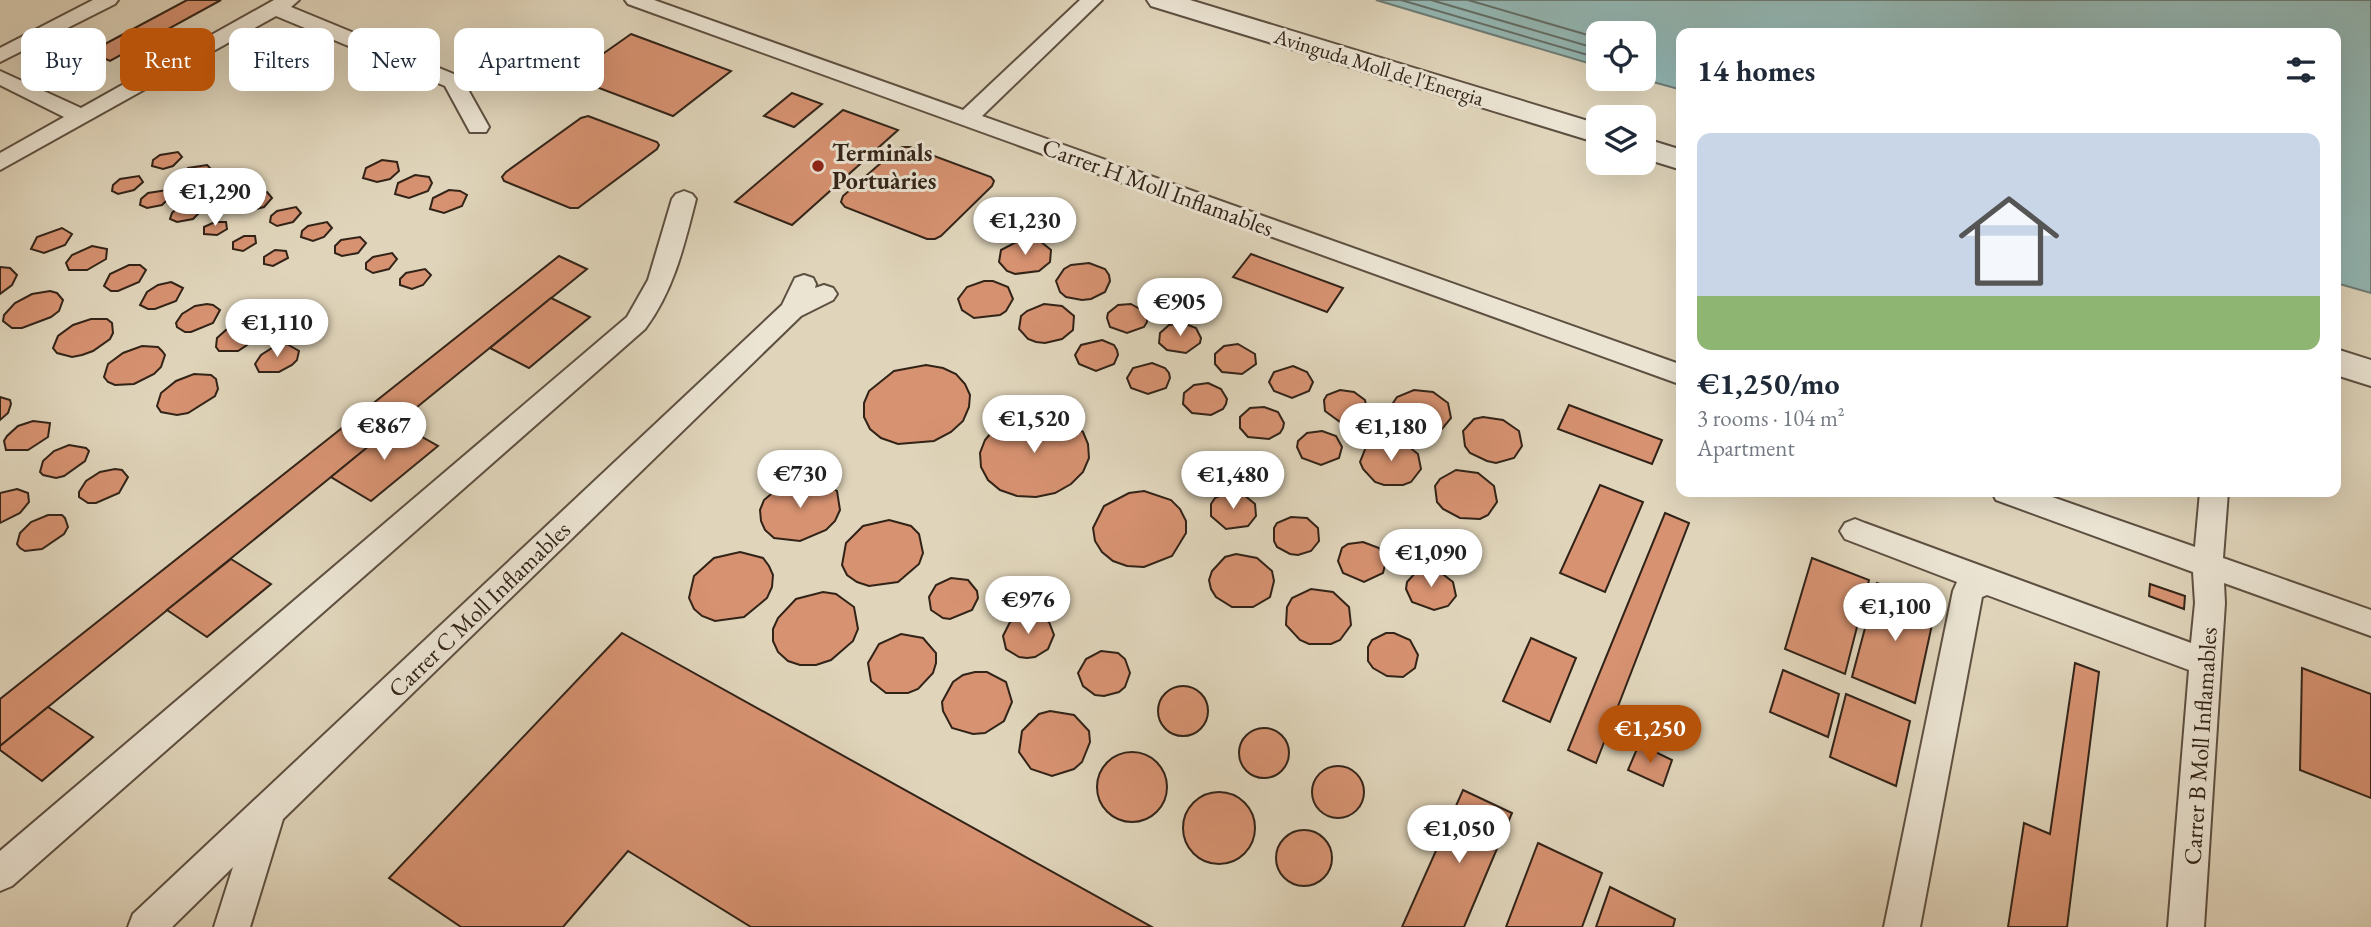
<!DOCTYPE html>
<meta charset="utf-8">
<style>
body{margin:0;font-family:"EB Garamond",serif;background:#f6f6f7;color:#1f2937;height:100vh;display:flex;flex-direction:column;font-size:26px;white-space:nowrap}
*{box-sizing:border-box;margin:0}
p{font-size:23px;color:#747a83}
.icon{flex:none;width:38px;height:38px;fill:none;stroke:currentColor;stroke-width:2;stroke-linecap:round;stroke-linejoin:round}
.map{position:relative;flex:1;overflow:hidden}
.drawer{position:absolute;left:1676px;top:28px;width:665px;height:469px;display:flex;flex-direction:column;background:#fff;border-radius:14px;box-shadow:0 7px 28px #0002}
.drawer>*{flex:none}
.guide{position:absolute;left:21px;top:28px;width:665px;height:63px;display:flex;gap:14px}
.buttons{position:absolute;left:1586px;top:21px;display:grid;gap:14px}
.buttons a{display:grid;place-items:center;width:70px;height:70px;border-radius:14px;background:#fff;box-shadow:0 7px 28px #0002;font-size:35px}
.price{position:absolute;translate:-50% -60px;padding:0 16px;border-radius:24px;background:#fff;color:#222;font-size:23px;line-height:46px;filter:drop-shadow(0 2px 4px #0008)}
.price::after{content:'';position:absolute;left:50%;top:42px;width:21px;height:16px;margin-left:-10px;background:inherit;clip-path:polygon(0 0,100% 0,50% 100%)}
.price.selected{background:#b45309;color:#fff}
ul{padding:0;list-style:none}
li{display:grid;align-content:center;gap:14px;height:371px;padding:0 21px}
li span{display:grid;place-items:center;height:217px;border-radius:14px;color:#555}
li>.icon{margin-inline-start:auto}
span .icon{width:126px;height:126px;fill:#fffc;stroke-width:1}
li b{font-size:30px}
h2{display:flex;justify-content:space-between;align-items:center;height:84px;padding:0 21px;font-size:30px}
.tag{padding:0 24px;border-radius:14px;background:#fff;box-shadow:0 7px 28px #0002;font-size:24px;line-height:63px}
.tag.selected{background:#b45309;color:#fff}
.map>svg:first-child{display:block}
.water{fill:#94b8b5;stroke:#6d7c76;stroke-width:2}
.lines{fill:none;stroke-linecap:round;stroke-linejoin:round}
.shore{stroke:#636e66;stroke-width:2}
.building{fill:#d79271;stroke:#322318;stroke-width:2}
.service-casing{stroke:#5e5041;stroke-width:4}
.minor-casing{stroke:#5e5041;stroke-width:4}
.service{fill:#ebe4d3;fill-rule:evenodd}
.minor{fill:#ebe4d3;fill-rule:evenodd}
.poi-dot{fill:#8f2418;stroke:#ebe4d3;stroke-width:2.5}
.labels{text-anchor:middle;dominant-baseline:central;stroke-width:6;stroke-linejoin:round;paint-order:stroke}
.far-street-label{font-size:21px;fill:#322318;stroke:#ebe4d3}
.poi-label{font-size:24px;font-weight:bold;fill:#322318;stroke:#ebe4d3;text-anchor:start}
.street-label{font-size:24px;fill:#322318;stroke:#ebe4d3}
</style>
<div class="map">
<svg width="2371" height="927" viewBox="0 0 2371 927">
<rect width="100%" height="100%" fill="#e0d5bb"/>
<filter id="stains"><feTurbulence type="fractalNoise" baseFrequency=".00286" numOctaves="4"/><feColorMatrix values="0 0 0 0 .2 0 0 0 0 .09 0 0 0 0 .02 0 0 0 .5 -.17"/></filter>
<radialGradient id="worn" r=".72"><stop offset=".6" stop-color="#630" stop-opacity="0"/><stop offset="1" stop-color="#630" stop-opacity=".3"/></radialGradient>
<path class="water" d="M1376,0H2371V293L2336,283V33H1682V90L1642,79L1643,33H1598V66Z"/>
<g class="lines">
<g class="shore">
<path d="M1401,0L1598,58"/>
<path d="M1431,0L1598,49"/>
<path d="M1468,0L1598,38"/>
</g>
</g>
<g class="building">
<path d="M187,0H221L110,61L90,52Z"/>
<path d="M631,34L731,71L673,116L570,77Z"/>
<path d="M52,45L74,54L50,67L28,58Z"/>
<path d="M792,93L822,104L794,127L764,116Z"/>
<path d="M843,110L898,130L792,225L735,202Z"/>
<path d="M588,116L657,142L659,145L657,149L578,208H570L504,181L502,177L506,172L581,118Z"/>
<path d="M903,147H910L991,177L994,181L992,186L941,236L935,239H927L845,207L841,202L843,196L897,149Z"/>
<path d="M178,152L182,157L173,166L163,169L152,166L153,160L160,155Z"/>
<path d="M382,160L397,162L399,171L390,179L377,182L363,178L366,168Z"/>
<path d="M207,165L212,170L207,176L193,182L182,179L181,176L188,168Z"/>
<path d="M415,175L429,177L432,183L428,191L409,198L395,194L398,183Z"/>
<path d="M139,176L143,182L134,190L118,194L112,191L113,185L120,179Z"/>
<path d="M237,179L242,185L233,194L218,197L212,194V188L219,182Z"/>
<path d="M167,190L171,196L162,205L147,208L140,205L141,199L148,193Z"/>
<path d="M449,190L460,191L467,195L462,206L444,213L430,209L433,198Z"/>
<path d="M267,192L272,198L264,207L248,211L241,208L242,201L249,196Z"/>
<path d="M197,204L202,210L193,219L177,222L170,219L172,213L178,207Z"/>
<path d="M296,207L301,213L293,222L277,226L270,222L271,216L277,211Z"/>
<path d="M215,222H226L227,229L217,235L204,234V227Z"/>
<path d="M327,222L332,228L324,237L313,241L301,237L302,231L308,226Z"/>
<path d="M62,228L72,234L65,245L44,253L31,249L37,237Z"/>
<path d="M244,236H255L256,243L243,251L233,249V242Z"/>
<path d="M360,237L366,243L358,253L342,256L335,253V246L341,240Z"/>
<path d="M1022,239L1040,241L1051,250L1050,262L1039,271L1015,274L1007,271L999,262L1001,250Z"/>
<path d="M92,246L107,249L106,259L87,270H69L66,263L72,255Z"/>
<path d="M275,250L286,251L288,258L273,266L264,264V257Z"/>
<path d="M392,253L397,259L389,269L373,273L366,269V263L373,257Z"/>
<path d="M1251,254L1343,288L1327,312L1233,277Z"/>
<path d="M559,256L587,269L0,746V699Z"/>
<path d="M1089,263L1105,269L1109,275L1110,281L1105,292L1091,299L1082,300L1066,297L1060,292L1056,281L1064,269L1071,265Z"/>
<path d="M129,265H140L146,270L139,282L118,291H111L104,286L110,274Z"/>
<path d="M0,267L10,268L17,275L12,285L0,294Z"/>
<path d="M425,269L431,275L423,285L412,289L400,285V279L406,273Z"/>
<path d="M984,281H993L1008,287L1013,299L1006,311L1000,315L974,318L962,310L958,299L967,287Z"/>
<path d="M171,282L183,288L176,301L155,309H148L140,305L147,292L158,285Z"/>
<path d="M50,291L57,293L63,300L59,311L51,317L22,328H12L3,321L4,315L15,303L32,294Z"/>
<path d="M551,298L590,317L529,368L490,348Z"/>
<path d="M207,304L213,305L220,310L213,323L191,332H185L177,327L176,323L182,314L195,306Z"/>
<path d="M1044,304L1062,306L1074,316L1073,330L1062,339L1045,343L1036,342L1028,339L1019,329L1021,316L1027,311Z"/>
<path d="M1131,304L1147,313V322L1144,327L1127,333L1110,327L1107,318L1108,313L1118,305Z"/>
<path d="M91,319H107L112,323L113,333L110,339L93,351L82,355L72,357L57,353L53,348L58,336L73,325Z"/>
<path d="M1183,323L1196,328L1201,338L1200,343L1186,353L1167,350L1159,343L1160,333L1169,325Z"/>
<path d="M240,325L256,327L259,334L256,339L238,351H219L216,347L217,338L226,330Z"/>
<path d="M1102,340L1114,345L1117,350L1118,355L1114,364L1096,371L1079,364L1075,355L1081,345Z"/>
<path d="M287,344L299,351L297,360L292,365L279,372H259L255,364L261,355L272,348Z"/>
<path d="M1238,344L1255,354L1256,364L1242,374L1222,372L1215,364V354L1224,346Z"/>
<path d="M142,346L158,347L162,351L165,355L161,367L154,374L134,384L115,385L108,382L104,377L108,364L123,353Z"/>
<path d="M1152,363L1165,368L1169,373L1170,378L1166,388L1148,394L1131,388L1127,378L1133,368Z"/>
<path d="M926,365L943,368L956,374L965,384L970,395L969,407L963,421L951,432L934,441L898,444L881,438L870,429L864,417V403L869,391L894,371Z"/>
<path d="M1293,366L1307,372L1313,382L1309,391L1292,398L1274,391L1269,382L1274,372Z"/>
<path d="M194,374L211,375L216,379L218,389L215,396L188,413L177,415L161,412L157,406L161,393L176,381Z"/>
<path d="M1208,383L1221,389L1227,399L1226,404L1223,409L1211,415L1192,413L1183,404L1184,393L1194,385Z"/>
<path d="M1340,390L1354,392L1365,400L1367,411L1359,420L1340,422L1325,411L1324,400L1327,395Z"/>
<path d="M1414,390L1433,392L1448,403L1451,418L1442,429L1425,434L1415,432L1399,424L1394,418L1393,403L1397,397Z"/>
<path d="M0,397L10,400L11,404L8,413L0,420Z"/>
<path d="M1569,405L1662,440L1652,464L1558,429Z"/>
<path d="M1264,407L1278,412L1284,423L1283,428L1280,433L1269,439L1248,437L1240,428V417L1250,408Z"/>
<path d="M1041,413L1058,416L1083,432L1088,444L1089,458L1083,472L1071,484L1055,493L1036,497L1017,496L1000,490L988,480L981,467L980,453L985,440L995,428L1008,419Z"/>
<path d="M1483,417L1503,420L1519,431L1522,446L1514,458L1496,463L1487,461L1470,453L1465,446L1463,431L1474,419Z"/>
<path d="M33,421L50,423L48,437L28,450H6L4,441L7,436L18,426Z"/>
<path d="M397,423L438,446L371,501L331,477Z"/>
<path d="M1322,431L1336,436L1342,447L1339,458L1321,465L1302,458L1297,447L1298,441L1307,433Z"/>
<path d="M1383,439L1403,442L1418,454L1421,469L1411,482L1403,485H1384L1375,482L1363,469L1360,462L1366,447Z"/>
<path d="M69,445L86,448L89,451L85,461L64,476L56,478L43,475L40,472L43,461L54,451Z"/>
<path d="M115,469L122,470L128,477L119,493L96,503H88L79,497V492L86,481L100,472Z"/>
<path d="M1456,470L1478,473L1494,486L1497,502L1488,515L1480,519L1460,518L1443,509L1437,502L1435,486L1440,479Z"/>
<path d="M807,478L819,480L837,491L840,510L835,521L826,530L800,541L774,538L765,530L761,521L760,510L764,500L783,484Z"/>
<path d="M1600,485L1643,502L1605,592L1560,573Z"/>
<path d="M17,489L28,493L29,502L20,513L0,523V493Z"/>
<path d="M1144,491L1171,500L1180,509L1186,521V533L1172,556L1144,567L1127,566L1113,561L1102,552L1095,541L1093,528L1104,506L1129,493Z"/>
<path d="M1229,492L1244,495L1255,504L1256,516L1248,526L1226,529L1211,516V504L1215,498Z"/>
<path d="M1665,513L1689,523L1596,763L1568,750Z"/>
<path d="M48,515H62L65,518L68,527L64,534L42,549L25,551L20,548L17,544L20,533L31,522Z"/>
<path d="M1291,517L1307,518L1318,528L1319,541L1311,551L1298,555L1290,554L1277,547L1274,541V528L1277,523Z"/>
<path d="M889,520L911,526L919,534L923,553L919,564L898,582L869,586L857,582L847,575L842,565L846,543L863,526Z"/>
<path d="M1363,542L1379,548L1386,561L1383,573L1364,582L1343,573L1338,561L1342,548L1348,544Z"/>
<path d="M740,552L763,558L769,566L773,575L772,587L767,598L744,617L715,621L702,616L694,609L689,598L694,576L714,558Z"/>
<path d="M1236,554L1257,558L1272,571L1274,581L1270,597L1253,607H1232L1216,597L1211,589L1209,580L1212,571L1225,557Z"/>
<path d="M1812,558L1869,580L1845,674L1785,649Z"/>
<path d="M231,559L271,584L207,637L167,610Z"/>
<path d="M1424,569L1440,572L1453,582L1456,596L1448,606L1434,610L1412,602L1406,589L1407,582L1416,572Z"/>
<path d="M951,578L968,580L977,591L978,598L972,610L950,619L943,618L931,610L929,597L936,585Z"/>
<path d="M1877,583L1936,606L1915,703L1852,677Z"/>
<path d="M2150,584L2185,596L2184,609L2149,596Z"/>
<path d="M1311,589L1333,592L1349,607L1351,625L1340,640L1331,644H1309L1300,640L1286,625L1287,607L1292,598Z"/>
<path d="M823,592L836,594L854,607L858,629L853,641L831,660L816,665H800L788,661L778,652L773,641V629L778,618L796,599Z"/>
<path d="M1026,615H1035L1049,622L1054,635L1048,649L1035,657L1027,658L1019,657L1006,649L1003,636L1010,622Z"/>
<path d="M622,633L1152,927H751L628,851L563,927H461L389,878Z"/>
<path d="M1386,633H1394L1410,640L1418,655L1415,668L1403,677L1387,676L1373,668L1368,661V647L1372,640Z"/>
<path d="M901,634L923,638L936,653V663L933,673L918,689L908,693H886L871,681L868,663L879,644Z"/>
<path d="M1531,638L1576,658L1550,722L1503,701Z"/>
<path d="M1101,651L1118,653L1125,659L1130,673L1125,687L1119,692L1104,696L1095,695L1083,686L1078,673L1086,659Z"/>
<path d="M2075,663L2099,672L2067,927H2008L2024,823L2050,834Z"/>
<path d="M2302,668L2371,694V798L2300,770Z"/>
<path d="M1783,670L1839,694L1828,737L1770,712Z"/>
<path d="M975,672H987L1006,682L1012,702L1004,721L985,733L973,734L952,728L943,711L942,702L953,682L963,675Z"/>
<circle cx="1183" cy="711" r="25"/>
<path d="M1846,694L1910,721L1896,786L1830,757Z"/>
<path d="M48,707L93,737L42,781L0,750V746Z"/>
<path d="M1050,711L1074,715L1089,731L1090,742L1082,762L1074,769L1052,776L1031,769L1019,752L1022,731L1039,714Z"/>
<circle cx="1264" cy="753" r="25"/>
<path d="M1639,744L1672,760L1663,786L1628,770Z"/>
<circle cx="1132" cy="787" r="35"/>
<circle cx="1338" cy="792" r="26"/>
<path d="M1463,790L1512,813L1464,927H1402Z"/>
<circle cx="1219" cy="828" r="36"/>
<circle cx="1304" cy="858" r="28"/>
<path d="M1538,843L1602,873L1582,927H1506Z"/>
<path d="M1610,887L1675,919L1673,927H1596Z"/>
</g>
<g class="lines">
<defs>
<g id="service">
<path d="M93,0H118L115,4L0,62V48Z"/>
<path d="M274,0H299L291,7L461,77L489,127L486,132H470L445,86L276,16L0,170V153L64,117L0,85V71L81,108Z"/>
<path d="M625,0H654L963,110L1080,0H1102L982,116L1682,365V385L628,4Z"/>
<path d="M684,191L692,194L696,199C684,246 674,290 645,329L12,886L0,891V851L627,317L648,280L672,199L676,194Z"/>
<path d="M804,275L813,278L816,284L815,288L824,285L833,288L837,294L833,300L801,316L283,819L250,927H214L233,867L172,927H128L133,914L782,305L795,278Z"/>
<path d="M1992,492H2038L2195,547L2200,492H2228L2223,558L2371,610V636L2224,583L2225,603L2204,927H2168L2189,670L1987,595L1982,597L1920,927H1884L1953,591L1957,582L1845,539L1840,531L1845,523L1855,519L1865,523L2191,643L2195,603L2193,572L1996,500Z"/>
</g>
<g id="minor">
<path d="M1147,0H1190L1598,124V143L1151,6Z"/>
<path d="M1643,138L1682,150V170L1643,158Z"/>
<path d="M2336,349L2371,360V386L2336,375Z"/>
</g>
</defs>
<use href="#service" class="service-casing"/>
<use href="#minor" class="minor-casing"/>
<use href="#service" class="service"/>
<use href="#minor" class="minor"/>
</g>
<circle class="poi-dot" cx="818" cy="166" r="7"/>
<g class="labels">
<g class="far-street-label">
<text transform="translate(1379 67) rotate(17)">Avinguda Moll de l'Energia</text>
</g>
<g class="poi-label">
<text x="832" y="152">Terminals<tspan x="832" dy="28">Portuàries</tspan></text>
</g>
<g class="street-label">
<text transform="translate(1158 187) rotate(20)">Carrer H Moll Inflamables</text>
<text transform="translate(479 609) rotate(-44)">Carrer C Moll Inflamables</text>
<text transform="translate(2200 746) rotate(-86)">Carrer B Moll Inflamables</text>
</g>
</g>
<rect width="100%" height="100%" filter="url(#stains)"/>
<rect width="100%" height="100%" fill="url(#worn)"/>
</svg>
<div class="buttons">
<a><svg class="icon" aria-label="locate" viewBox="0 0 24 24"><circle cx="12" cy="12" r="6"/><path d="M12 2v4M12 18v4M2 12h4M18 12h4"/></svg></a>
<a><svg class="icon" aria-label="layers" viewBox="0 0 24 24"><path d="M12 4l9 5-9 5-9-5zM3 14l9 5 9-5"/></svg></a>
</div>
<b class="price" style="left:215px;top:228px">€1,290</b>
<b class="price" style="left:1025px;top:257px">€1,230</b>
<b class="price" style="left:1180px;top:338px">€905</b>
<b class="price" style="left:277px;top:359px">€1,110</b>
<b class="price" style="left:1034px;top:455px">€1,520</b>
<b class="price" style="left:384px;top:462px">€867</b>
<b class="price" style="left:1391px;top:463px">€1,180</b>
<b class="price" style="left:800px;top:510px">€730</b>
<b class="price" style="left:1233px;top:511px">€1,480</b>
<b class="price" style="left:1431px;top:589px">€1,090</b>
<b class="price" style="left:1028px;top:636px">€976</b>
<b class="price" style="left:1895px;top:643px">€1,100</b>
<b class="price selected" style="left:1650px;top:765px">€1,250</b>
<b class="price" style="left:1459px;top:865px">€1,050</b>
<div class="guide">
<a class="tag">Buy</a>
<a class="tag selected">Rent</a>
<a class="tag">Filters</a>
<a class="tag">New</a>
<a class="tag">Apartment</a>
</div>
<section class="drawer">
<h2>14 homes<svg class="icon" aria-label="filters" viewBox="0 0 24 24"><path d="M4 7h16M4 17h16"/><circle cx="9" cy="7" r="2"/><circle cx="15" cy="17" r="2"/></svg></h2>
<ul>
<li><span style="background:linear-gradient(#c9d6e8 75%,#8fb573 0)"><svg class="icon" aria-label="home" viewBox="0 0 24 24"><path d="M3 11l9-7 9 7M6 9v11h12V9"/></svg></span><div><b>€1,250/mo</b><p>3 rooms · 104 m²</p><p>Apartment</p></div></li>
</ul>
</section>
</div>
